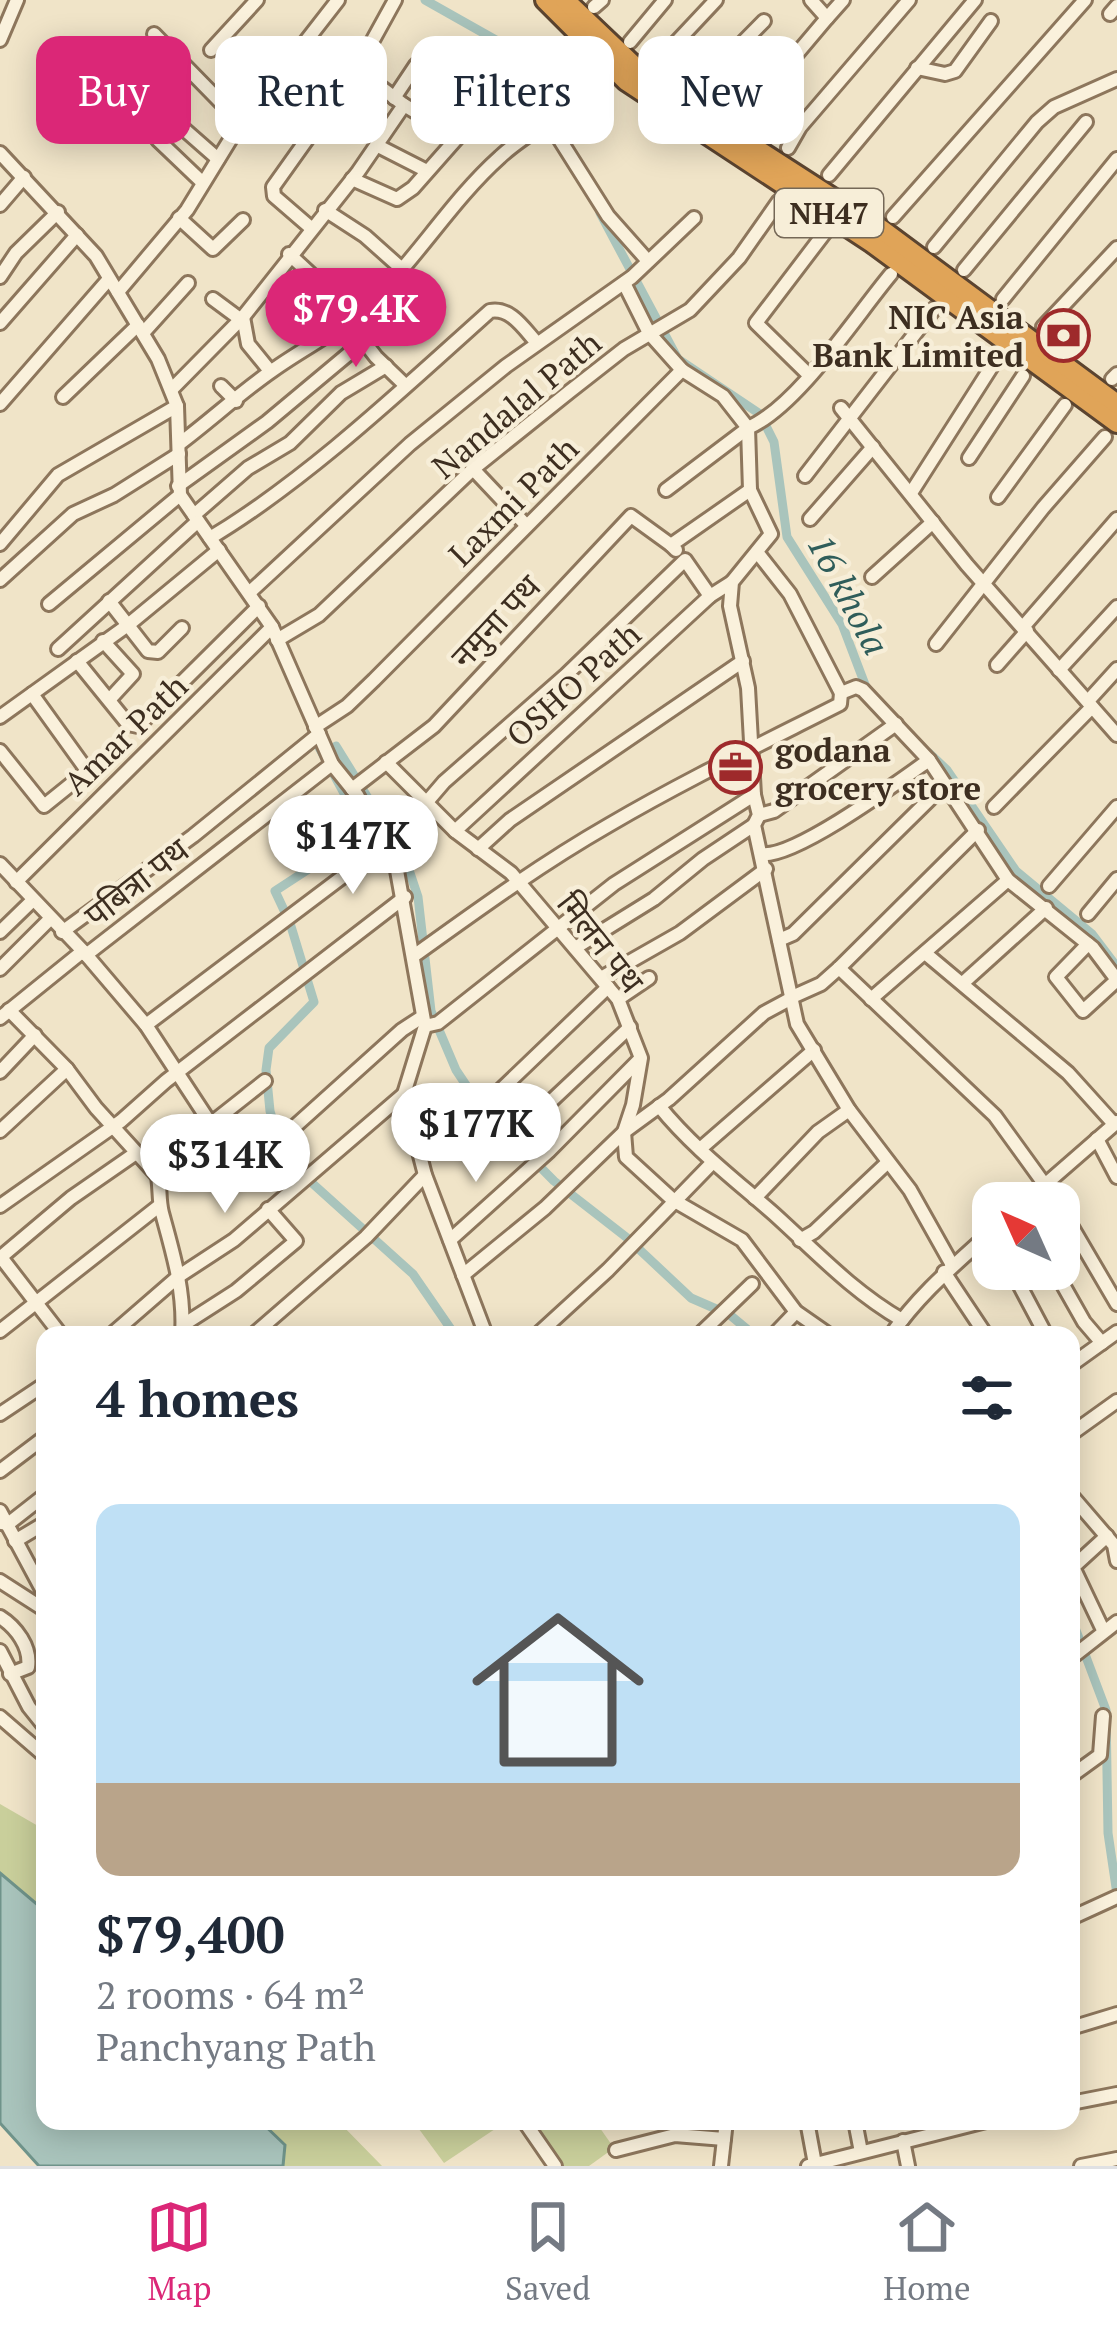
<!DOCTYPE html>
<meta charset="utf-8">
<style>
body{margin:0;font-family:"PT Serif","Noto Sans Devanagari",serif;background:#f6f6f7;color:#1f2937;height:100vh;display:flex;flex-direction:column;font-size:45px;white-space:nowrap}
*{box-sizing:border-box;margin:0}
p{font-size:39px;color:#747a83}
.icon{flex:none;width:66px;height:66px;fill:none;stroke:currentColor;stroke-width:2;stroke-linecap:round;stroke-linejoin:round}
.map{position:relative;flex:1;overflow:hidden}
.sheet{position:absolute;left:36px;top:1326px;width:1044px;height:804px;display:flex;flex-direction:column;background:#fff;border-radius:24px;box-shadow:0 6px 30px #0003}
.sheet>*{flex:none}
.hud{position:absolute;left:36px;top:36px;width:1047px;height:108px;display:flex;gap:24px}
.needle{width:78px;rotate:315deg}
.buttons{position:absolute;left:972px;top:1182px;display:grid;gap:24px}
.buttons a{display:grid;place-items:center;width:108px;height:108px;border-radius:24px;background:#fff;box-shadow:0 6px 30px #0003;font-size:60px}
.price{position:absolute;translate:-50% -102px;padding:0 27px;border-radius:42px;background:#fff;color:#222;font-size:39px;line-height:78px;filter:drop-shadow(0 3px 6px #0008)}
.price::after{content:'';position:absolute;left:50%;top:72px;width:36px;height:27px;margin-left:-18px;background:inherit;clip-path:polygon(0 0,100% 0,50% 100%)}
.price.current{background:#db2777;color:#fff}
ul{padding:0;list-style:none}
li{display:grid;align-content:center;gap:24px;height:636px;padding:0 60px}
li span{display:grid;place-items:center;height:372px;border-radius:24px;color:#555}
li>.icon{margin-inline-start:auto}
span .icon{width:216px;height:216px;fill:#fffc;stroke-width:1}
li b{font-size:51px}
h2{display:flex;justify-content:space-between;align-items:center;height:144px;padding:0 60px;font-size:51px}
.pill{padding:0 42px;border-radius:24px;background:#fff;box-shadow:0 6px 30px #0003;font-size:42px;line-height:108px}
.pill.current{background:#db2777;color:#fff}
.menu{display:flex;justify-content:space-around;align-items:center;height:168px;border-top:3px solid #e0e1e3;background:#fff;font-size:33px;color:#747a83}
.menu a{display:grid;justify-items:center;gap:6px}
.menu .current{color:#db2777}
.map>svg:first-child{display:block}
.green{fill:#c9cf9b}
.water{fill:#a9c4bc;stroke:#6f938a;stroke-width:3}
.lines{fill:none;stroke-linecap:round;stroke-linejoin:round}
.canal{stroke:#a9c4bc;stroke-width:9}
.minor-casing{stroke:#8d765c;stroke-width:18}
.highway-casing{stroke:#5b4430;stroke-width:24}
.minor{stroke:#faf1dc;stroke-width:12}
.highway{stroke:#e0a458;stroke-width:18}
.labels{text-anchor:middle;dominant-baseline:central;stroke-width:9;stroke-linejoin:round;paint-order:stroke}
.shield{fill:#f7eed8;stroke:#756857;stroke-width:3}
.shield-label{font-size:30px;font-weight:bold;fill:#3d2e20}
.poi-label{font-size:33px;font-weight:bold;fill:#3d2e20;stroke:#f7eed8;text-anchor:end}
.street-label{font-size:33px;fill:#3d2e20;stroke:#f7eed8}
.water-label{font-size:36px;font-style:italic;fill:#2f5d5a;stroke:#f7eed8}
</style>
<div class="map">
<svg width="1117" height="2166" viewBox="0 0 1117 2166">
<rect width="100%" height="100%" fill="#f0e4c8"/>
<g class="green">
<path d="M0,1804L45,1830V1911L0,1873Z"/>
<path d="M260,2121H338L382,2166H283L285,2145Z"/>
<path d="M413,2121H507L444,2163Z"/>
<path d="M530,2121H595L614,2148L589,2166H561Z"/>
</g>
<path class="water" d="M0,1873L45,1911V2121H260L285,2145L283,2166H39L0,2123Z"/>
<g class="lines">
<g class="canal">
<path d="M425,0L517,52L544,87L567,143"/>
<path d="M600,213L678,359L760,414L774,442L787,537L842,624L869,695"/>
<path d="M315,740L345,795L347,810L324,859L275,891L290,923L314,1002L269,1048L266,1070L270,1111L277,1134L288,1158L302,1174L413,1274L455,1335"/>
<path d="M336,746L405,858L418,897L431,1011L456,1070L480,1106L554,1181L626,1237L691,1298L730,1315L754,1335"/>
<path d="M929,753L947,770L1016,871L1092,934L1117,967"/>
<path d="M1071,1617L1106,1710L1108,1833L1117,1894"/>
</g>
<defs>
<g id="minor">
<path d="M594,7L602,0"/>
<path d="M1110,14L1117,6"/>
<path d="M827,18L843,0"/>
<path d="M154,34L241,123"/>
<path d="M0,40L17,0"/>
<path d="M630,42L665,0"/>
<path d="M211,50L257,0"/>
<path d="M656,64L716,0"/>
<path d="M917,68L945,74L955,71L991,21"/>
<path d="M695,91L764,21"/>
<path d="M394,98L416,65"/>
<path d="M741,120L827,18L811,0"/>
<path d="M177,123L218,159"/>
<path d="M550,124L608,216L648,261"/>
<path d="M158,140L203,183"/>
<path d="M378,146L427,171"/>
<path d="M788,148L800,127L909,0"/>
<path d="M0,153L96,256L158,359L177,406L180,495L272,627L332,764L357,795L396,865L425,1026L404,1094L425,1175L486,1335"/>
<path d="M829,175L975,0"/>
<path d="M352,179L397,199L413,188L458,137L404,105"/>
<path d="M0,205L24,177"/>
<path d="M325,210L365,236L402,269"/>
<path d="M893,217L1085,0"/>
<path d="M179,218L213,249L243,220"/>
<path d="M311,228L274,196L273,187L357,69L395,0"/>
<path d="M934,247L1037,122L1054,107L1117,79"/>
<path d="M289,254L356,316"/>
<path d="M964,270L1086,122"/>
<path d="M891,274C855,317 798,406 748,428L750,490L771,534L732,582L730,606L748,688L754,795L759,815L754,825L797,1024L849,1110L910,1190L951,1263"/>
<path d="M0,277L16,253L58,212"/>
<path d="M624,283L649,333L682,370"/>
<path d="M118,292L187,210L233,135L338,0"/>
<path d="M213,299L240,319"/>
<path d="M1003,299L1117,159"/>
<path d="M243,317L248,344L270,371"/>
<path d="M348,321L376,357L405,385"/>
<path d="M0,323L77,235"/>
<path d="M1043,327L1117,248"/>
<path d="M143,333L188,283"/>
<path d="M809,375L756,323L826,231"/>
<path d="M1112,379L1117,374"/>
<path d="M221,386L236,401"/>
<path d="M172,389L243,317L358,172L404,105L357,69"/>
<path d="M63,397L138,325"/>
<path d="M0,404L109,279"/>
<path d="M841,408L967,565L1117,735"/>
<path d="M179,444C211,420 241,392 273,370C305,347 343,329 372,302C418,257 452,200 500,157C532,127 572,113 602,79"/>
<path d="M969,458L1023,376"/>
<path d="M473,469L525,524"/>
<path d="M805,476L934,309"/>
<path d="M178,486L267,422L364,341"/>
<path d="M911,493L999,355"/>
<path d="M998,497L1065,405"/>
<path d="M194,515L248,468L290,443L341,393L386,366"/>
<path d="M810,519L873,447"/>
<path d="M210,538C307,480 405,387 490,311C511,307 524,329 537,343"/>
<path d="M0,544L58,475L177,406"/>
<path d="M676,550L671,545L750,490"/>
<path d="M757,552L790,594L841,693L856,687L863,690L929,760L1008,880L1093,948L1117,980"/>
<path d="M872,577L933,522"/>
<path d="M0,580L73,514L114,495L179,454"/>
<path d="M250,592L410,444L506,366L632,277L694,218"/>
<path d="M109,601L148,651L158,652L182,628"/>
<path d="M49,604L180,495"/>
<path d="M1023,627L1117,519"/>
<path d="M277,640L319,615L473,469L569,392L624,349L690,310L739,258L779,201"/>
<path d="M103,641L133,674L110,699"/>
<path d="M936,644L1043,508L1105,437"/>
<path d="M58,649L197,522"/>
<path d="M77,661L128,724L138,726L259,606"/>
<path d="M997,665L1027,631"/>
<path d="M1059,670L1117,607"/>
<path d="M1088,701L1117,669"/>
<path d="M0,717L128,625L219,550"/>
<path d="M315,727L347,706L374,680L682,370L723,396L748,428L666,490"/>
<path d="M0,751L44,806L85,773L86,769L32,694"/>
<path d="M386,762L455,831L511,873L618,999L641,1058L633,1105L624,1132L626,1157L673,1200L742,1240L796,1312L829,1335"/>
<path d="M352,789L434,726L631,516L671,545"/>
<path d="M426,803L444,782L566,675L685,560L710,596"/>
<path d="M994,807L1092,707"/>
<path d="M759,815L774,811L896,724"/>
<path d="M455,831L710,596L732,582"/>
<path d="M478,849L510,820L743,661"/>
<path d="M762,854C795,858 898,782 929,760"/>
<path d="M0,864L83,951L146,1025L243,1173L402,1030L422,1017"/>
<path d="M16,882L272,627"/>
<path d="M1049,886L1117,807"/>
<path d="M1088,914L1117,879"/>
<path d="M0,932L33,900"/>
<path d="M62,932L193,836L319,734"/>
<path d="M779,940L793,934L944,785"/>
<path d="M1088,944L1056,977L1083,1011L1117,980"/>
<path d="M575,948L654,899L703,859L754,825"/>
<path d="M925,953L1068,1073L1114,1124"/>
<path d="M86,955L332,764"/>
<path d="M415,955C479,909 541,864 609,825C684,781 763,743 840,704L841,693"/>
<path d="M839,968L995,1116L1058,1203"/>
<path d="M0,969L50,919"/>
<path d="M601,978L680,933L766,869"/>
<path d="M964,982L1046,908"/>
<path d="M792,997L821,984L839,968L978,830"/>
<path d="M618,999L649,978"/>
<path d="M871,999L1008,880"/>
<path d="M9,1010L67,1069L96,1108L156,1174"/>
<path d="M0,1018L83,951"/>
<path d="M146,1025L386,844"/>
<path d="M425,1026L438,1023L614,884L754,795"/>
<path d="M0,1072L35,1035"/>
<path d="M487,1103L608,987"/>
<path d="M659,1106C692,1147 734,1179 774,1214C816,1252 852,1291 902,1320"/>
<path d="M0,1131L67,1069"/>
<path d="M514,1136L630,1027"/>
<path d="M1097,1139L1117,1177"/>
<path d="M700,1149L814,1050"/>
<path d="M227,1185L243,1173"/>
<path d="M755,1198L818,1132L849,1110"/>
<path d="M1024,1203L1117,1122"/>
<path d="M1059,1205L1117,1304"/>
<path d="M0,1206L121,1121L166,1081L405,897"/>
<path d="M450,1240L549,1151L640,1059"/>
<path d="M800,1240L814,1232L888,1162"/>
<path d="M0,1256L61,1335"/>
<path d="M1,1257L71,1198L136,1153"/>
<path d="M1011,1269L1046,1335"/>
<path d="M1054,1269L1084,1322L1102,1343"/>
<path d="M944,1272L986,1335"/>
<path d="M463,1275L545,1208L624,1132L669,1099L764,1013L790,999"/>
<path d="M183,1325L236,1291L296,1241L268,1209"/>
<path d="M0,1331L159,1206"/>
<path d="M111,1335L179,1276L234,1240L404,1094"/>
<path d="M182,1335C185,1292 173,1253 162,1213C158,1198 161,1183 156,1167L265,1081"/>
<path d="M253,1335L366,1237L425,1175"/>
<path d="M537,1335L608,1270L713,1162"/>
<path d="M699,1335L752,1284"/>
<path d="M774,1335L796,1312"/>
<path d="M891,1335C920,1293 956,1264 993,1230"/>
<path d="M1071,1365L1117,1332"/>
<path d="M0,1414L45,1384"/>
<path d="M1071,1434L1117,1401"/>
<path d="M0,1471L45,1437"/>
<path d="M1071,1495L1114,1545L1117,1561"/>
<path d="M0,1511L45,1595"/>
<path d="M2,1523L8,1524L45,1495"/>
<path d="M15,1541L45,1523"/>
<path d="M1073,1567L1103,1630"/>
<path d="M1071,1569L1107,1536"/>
<path d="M0,1581L45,1610"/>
<path d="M0,1617C16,1627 31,1647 28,1667L10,1674"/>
<path d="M0,1651L29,1707L45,1727"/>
<path d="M1071,1658L1117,1622"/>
<path d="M0,1717L45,1756"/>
<path d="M1071,1776L1100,1755L1103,1716"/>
<path d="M1071,1918L1117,1897"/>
<path d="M1071,2028L1117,2014"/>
<path d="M1071,2103L1117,2094"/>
<path d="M524,2121L555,2166"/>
<path d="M807,2121L815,2164"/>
<path d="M855,2121L861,2152"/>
<path d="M903,2141L908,2166"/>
<path d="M616,2150L675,2135L724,2139"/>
<path d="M721,2166L726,2121"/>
<path d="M808,2166L986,2121"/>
<path d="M1081,2166L1117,2159"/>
</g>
<g id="highway">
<path d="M545,0L626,81L872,243L1117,423"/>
<path d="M565,0L648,79L881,229L1117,404"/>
</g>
</defs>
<use href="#minor" class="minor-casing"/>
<use href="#highway" class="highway-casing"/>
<use href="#minor" class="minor"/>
<use href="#highway" class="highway"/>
</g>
<defs>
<symbol id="bank-ring" viewBox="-11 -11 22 22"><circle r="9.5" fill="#f7eed8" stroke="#9e2a2b" stroke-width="1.5"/><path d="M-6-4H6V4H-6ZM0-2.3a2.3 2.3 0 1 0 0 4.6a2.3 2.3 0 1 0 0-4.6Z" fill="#9e2a2b"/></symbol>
<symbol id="office-ring" viewBox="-11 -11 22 22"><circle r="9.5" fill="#f7eed8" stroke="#9e2a2b" stroke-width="1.5"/><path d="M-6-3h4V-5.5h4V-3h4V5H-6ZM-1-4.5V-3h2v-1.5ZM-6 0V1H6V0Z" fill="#9e2a2b"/></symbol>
</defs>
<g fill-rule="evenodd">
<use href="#bank-ring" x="1034" y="306" width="59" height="59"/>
<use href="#office-ring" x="706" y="738" width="59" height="59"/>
</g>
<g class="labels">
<rect class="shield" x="775" y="189" width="108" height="48" rx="9"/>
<g class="shield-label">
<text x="829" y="213">NH47</text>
</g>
<g class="poi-label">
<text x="1024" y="316">NIC Asia<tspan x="1024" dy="38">Bank Limited</tspan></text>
<text x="775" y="749" text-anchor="start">godana<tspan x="775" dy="38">grocery store</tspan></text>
</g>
<g class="street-label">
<text transform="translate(516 404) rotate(-40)">Nandalal Path</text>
<text transform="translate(513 501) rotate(-45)">Laxmi Path</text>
<text transform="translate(495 621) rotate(-47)">नमुना पथ</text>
<text transform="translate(573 684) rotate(-42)">OSHO Path</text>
<text transform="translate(125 734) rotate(-44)">Amar Path</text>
<text transform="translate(136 882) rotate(-38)">पबित्रा पथ</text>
<text transform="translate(601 942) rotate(52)">मिलन पथ</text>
</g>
<g class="water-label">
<text transform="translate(849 594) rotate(62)">16 khola</text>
</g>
</g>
</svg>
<div class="buttons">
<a><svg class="needle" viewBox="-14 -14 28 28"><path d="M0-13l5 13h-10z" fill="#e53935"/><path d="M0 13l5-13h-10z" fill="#747a83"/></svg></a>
</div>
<b class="price current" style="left:356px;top:370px">$79.4K</b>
<b class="price" style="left:353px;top:897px">$147K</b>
<b class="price" style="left:476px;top:1185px">$177K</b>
<b class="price" style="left:225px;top:1216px">$314K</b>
<div class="hud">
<a class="pill current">Buy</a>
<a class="pill">Rent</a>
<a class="pill">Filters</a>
<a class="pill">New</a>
</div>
<section class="sheet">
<h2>4 homes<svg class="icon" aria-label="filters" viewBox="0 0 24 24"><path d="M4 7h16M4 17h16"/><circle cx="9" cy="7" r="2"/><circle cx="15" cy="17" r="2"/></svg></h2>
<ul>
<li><span style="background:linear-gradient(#bfe0f5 75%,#b9a48a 0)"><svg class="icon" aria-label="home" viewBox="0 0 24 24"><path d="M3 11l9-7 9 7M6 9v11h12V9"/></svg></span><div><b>$79,400</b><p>2 rooms · 64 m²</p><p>Panchyang Path</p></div></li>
</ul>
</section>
</div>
<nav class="menu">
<a class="current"><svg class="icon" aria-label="map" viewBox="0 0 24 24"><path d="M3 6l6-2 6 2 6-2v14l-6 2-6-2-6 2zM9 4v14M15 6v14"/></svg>Map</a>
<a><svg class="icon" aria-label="saved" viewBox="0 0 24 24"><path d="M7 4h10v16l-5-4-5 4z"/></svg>Saved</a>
<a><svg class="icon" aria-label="home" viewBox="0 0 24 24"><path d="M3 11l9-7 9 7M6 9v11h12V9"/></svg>Home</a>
</nav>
